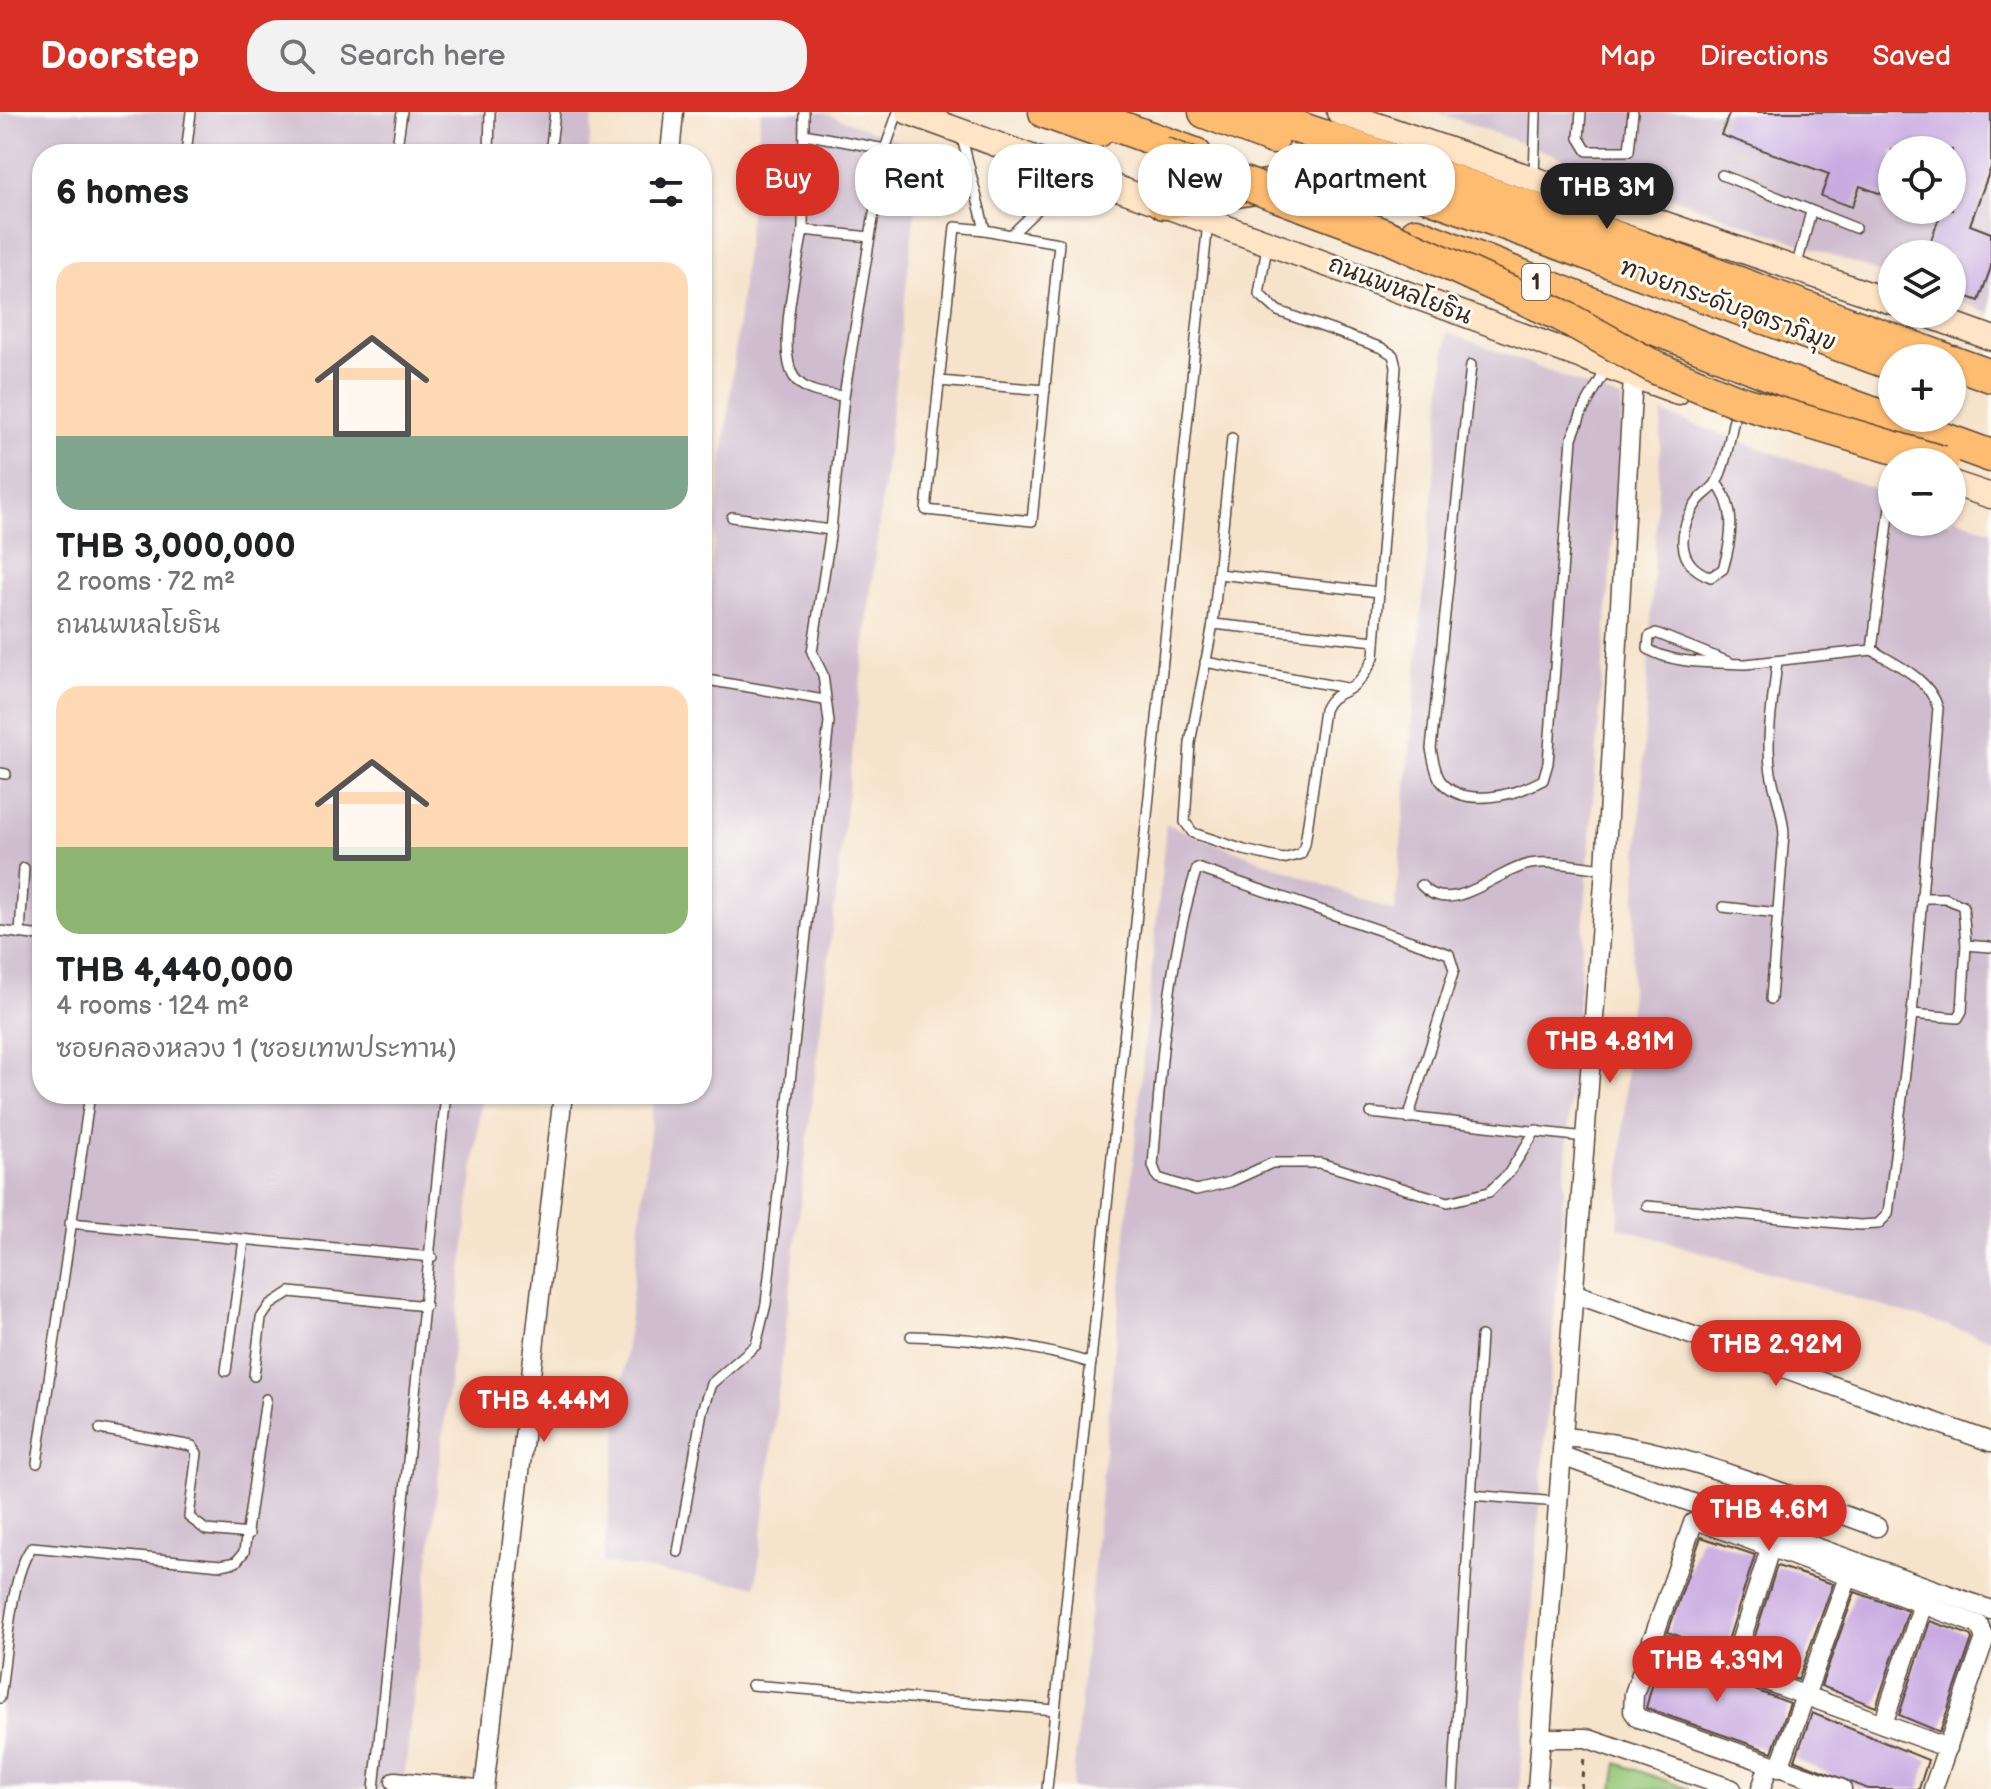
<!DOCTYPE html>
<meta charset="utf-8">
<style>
body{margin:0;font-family:"Balsamiq Sans","Playpen Sans Thai",sans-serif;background:#f2f2f2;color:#202124;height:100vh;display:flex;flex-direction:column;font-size:30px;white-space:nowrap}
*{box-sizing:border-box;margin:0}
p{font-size:26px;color:#757577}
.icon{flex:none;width:44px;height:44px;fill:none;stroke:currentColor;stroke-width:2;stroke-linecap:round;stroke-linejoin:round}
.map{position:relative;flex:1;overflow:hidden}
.side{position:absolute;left:32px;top:32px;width:680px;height:960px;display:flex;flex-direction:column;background:#fff;border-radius:32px;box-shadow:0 2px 6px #0004}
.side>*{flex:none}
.hud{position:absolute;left:736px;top:32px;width:760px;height:72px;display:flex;gap:16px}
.controls{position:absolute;left:1878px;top:24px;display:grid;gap:16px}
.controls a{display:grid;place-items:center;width:88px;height:88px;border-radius:50%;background:#fff;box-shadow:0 2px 6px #0004;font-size:40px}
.price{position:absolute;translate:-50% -68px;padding:0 18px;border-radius:28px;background:#d93025;color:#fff;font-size:26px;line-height:52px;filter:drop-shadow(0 2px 4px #0008)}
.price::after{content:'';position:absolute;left:50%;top:48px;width:24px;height:18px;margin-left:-12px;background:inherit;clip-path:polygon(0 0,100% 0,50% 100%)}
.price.selected{background:#222;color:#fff}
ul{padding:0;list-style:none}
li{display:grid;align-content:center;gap:16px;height:424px;padding:0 24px}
li span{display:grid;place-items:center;height:248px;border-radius:24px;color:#555}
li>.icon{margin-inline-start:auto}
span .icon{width:144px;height:144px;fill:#fffc;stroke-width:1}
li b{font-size:34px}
h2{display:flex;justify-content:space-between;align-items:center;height:96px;padding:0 24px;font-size:34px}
.chip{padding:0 28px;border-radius:32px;background:#fff;box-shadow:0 2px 6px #0004;font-size:28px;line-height:72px}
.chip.selected{background:#d93025;color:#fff}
header{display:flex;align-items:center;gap:48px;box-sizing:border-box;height:112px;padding:0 40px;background:#d93025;color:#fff}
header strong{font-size:38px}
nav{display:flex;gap:44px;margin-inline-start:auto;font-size:28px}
.search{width:560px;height:72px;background:#f2f2f2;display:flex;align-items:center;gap:20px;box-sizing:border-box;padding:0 28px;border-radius:32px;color:#757577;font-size:30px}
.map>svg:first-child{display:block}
.industrial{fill:#cfbdcf;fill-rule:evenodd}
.green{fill:#96c979;stroke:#687a4c;stroke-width:2}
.building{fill:#c8aae1}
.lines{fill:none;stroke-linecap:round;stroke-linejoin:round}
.lane-casing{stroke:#574638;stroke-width:12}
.street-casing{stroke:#574638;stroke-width:21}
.secondary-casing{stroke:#574638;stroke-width:27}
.highway-casing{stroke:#574638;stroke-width:35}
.path{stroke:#574638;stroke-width:3;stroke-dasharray:6 6;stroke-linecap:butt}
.lane{stroke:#fff;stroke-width:9}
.street{stroke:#fff;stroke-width:18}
.secondary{stroke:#ffe4c6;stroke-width:24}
.highway{stroke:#febc70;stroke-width:32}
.highway-bridge-casing{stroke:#574638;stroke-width:35;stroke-linecap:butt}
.highway-bridge{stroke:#febc70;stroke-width:32}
.labels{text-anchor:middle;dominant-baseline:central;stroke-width:6;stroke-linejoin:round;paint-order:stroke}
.shield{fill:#fdfcf7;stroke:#75695f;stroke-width:2}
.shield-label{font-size:22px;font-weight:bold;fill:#3b2a1e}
.street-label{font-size:24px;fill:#3b2a1e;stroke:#fdfcf7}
</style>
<header>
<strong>Doorstep</strong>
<div class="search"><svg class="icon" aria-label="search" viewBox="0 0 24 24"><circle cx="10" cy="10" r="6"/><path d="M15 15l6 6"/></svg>Search here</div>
<nav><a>Map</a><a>Directions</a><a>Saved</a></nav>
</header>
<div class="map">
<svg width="1991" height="1677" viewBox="0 0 1991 1677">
<rect width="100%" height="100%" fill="#fdfcf7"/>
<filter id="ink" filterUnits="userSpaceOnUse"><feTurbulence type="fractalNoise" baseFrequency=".0125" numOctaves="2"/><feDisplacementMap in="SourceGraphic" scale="16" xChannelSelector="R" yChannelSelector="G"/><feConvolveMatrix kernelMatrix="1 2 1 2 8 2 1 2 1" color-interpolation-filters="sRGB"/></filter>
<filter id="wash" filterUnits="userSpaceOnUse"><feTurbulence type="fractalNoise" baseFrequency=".006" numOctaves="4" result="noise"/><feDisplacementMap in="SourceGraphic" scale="32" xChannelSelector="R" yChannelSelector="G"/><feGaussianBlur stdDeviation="1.8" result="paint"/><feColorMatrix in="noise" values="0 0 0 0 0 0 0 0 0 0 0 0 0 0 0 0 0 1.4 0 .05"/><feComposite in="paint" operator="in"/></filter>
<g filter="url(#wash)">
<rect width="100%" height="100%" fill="#f6e3cb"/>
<g class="industrial">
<path d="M0,0H593L588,42H42V982H482L403,1677H0Z"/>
<path d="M761,0H822L922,38L756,1474L603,1451L654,982H702V540Z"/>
<path d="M1436,0H1991V201L1952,187V142H1892V165ZM1892,38H1952V98H1892Z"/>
<path d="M1447,220L1623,288L1519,1677H1072L1166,712L1395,800Z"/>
<path d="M1662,301L1892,383V410H1952V405L1991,419V1227L1618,1115Z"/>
</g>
<path class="green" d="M1617,1651L1689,1677H1613Z"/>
<g id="blocks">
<g class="building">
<path d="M1730,0H1991V55L1970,113L1991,121V155L1979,189L1952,179V142H1926L1942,98H1952V38H1892V86L1860,74L1852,95L1821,84L1829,62L1721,23Z"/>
<path d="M1701,1425L1755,1443L1724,1541L1668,1520Z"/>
<path d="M1777,1454L1833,1472L1798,1568L1747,1549Z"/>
<path d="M1855,1480L1908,1499L1876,1595L1821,1574Z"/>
<path d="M1930,1509L1970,1523L1972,1527L1940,1620L1899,1603Z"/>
<path d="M1660,1543L1790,1591L1772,1640L1646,1596Z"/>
<path d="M1812,1601L1928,1648L1919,1677H1868L1795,1648Z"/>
</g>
</g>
</g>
<g filter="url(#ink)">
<use href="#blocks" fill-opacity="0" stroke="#574638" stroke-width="2"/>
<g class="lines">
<defs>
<g id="lane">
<path d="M804,0L803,118L870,125L885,37L898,0"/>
<path d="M1581,0L1579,26L1587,39H1629L1633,0"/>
<path d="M804,22L885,37"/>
<path d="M961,22L985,118L1011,123L1074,62"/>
<path d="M186,42L191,0"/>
<path d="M396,42L402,0"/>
<path d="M489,42L490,0"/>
<path d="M550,42L555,0"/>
<path d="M1722,63L1855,116"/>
<path d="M1534,66L1536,0"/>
<path d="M803,118C798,151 776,237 794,265C805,281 826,282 844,284L870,125"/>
<path d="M985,118L955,115L926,398L1032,409L1059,131L1011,123"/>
<path d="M1796,156L1811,100"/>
<path d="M1471,253L1431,637C1433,646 1435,660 1440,668C1463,698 1515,683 1543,668L1548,651L1572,326L1582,300L1607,256"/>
<path d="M939,269L1045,278"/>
<path d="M1232,326L1213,512L1190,631L1185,710L1193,721L1244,738L1283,747L1301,742L1305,732L1324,598C1330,584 1337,584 1349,577C1361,570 1368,557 1374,545L1396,255L1393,243L1382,236L1278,199L1259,182L1267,134"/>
<path d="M1716,371C1737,395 1732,427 1723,457L1711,465C1674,452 1678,417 1698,389C1703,382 1712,378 1716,371C1727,352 1730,320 1736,299"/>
<path d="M732,405L831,418"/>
<path d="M1218,462L1379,480"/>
<path d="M1213,512L1375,529"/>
<path d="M1205,550L1346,576"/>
<path d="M1731,551L1656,521L1649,525L1648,537C1673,553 1716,550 1746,552L1872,538L1892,379"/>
<path d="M707,568L824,588"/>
<path d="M0,661L6,662"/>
<path d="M1421,773C1452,807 1496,758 1530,752C1554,748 1581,755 1605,757"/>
<path d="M1922,786H1945L1963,794L1966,833L1990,835"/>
<path d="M1723,795L1778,801"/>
<path d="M0,819L42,824"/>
<path d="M20,822L24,756"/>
<path d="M1771,887L1784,722C1783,700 1775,683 1771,661C1765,625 1774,585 1777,549"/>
<path d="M1912,902L1958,906L1962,899L1966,833"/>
<path d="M1371,1001L1585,1025"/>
<path d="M1408,1007L1454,858L1449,842L1197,756C1167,851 1161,955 1153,1054L1158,1066L1196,1078L1230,1070L1272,1051H1320L1448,1090L1489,1080L1509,1061L1536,1018"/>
<path d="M1647,1094L1860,1113L1878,1112L1888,1102L1912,902L1938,596C1929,566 1897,553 1872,538"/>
<path d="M70,1111L432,1145"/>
<path d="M911,1224C973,1225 1031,1233 1091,1251"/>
<path d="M226,1259L244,1128"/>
<path d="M254,1264L261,1206L270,1193L290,1180L426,1194"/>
<path d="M100,1317L192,1334L197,1341L189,1405L206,1418L249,1422"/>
<path d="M37,1351L90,982"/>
<path d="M1471,1383L1558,1390"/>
<path d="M678,1440L702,1299L711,1272L756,1233L766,1192L829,610L823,563L812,540L831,418L844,284"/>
<path d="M752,1573L1055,1598"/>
<path d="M0,1586C6,1550 10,1462 32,1435L221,1453L236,1450L244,1440L266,1287"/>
<path d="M374,1677L446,982"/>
<path d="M1047,1677L1208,110"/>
<path d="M1453,1677L1481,1224"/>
</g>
<g id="street">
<path d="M670,42L674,0"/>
<path d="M1576,1182L1991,1330"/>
<path d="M1564,1325C1675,1335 1773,1378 1877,1415"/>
<path d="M1562,1344L1991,1498"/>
<path d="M1652,1527L1948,1636"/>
<path d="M1732,1556L1770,1437"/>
<path d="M1883,1612L1923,1492"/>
<path d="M1540,1626H1586L1732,1677"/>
<path d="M1779,1656L1848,1465"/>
<path d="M395,1669L477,1677"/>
<path d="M484,1677L563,982"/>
<path d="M1537,1677L1605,757L1633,265"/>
<path d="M1761,1677L1769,1652"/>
<path d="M1842,1677L1638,1606L1633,1599L1634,1582L1693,1411L1702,1410L1979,1513L1985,1526L1933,1677"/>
</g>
<g id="secondary">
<path d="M908,0L1678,280"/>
<path d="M1339,0L1892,190"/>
<path d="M1925,202L1991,226"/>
<path d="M1952,371L1991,384"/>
</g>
<g id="highway">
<path d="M1045,0L1098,19"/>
<path d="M1079,0L1195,42"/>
<path d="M1205,0L1273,26"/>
<path d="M1253,0L1587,115L1942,246"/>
<path d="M1357,58L1892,252"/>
<path d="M1164,91L1267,74"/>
<path d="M1416,122L1817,281L1991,344"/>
<path d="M1952,250L1991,264"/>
</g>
</defs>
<use href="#lane" class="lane-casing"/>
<use href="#street" class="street-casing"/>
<use href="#secondary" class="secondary-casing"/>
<use href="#highway" class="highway-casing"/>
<path class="path" d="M1581,1677L1584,1645"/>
<use href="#lane" class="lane"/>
<use href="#street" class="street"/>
<use href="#secondary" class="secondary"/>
<use href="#highway" class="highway"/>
<defs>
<path id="highway-bridge" d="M1162,41L1384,123L1561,203L1656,256L1737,289L1942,350"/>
</defs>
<use href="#highway-bridge" class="highway-bridge-casing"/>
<use href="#highway-bridge" class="highway-bridge"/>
</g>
</g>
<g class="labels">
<rect class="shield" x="1522" y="152" width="28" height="36" rx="6"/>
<g class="shield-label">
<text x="1536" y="170">1</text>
</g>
<g class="street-label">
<text transform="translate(1400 178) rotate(21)">ถนนพหลโยธิน</text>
<text transform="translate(1728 193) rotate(20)">ทางยกระดับอุตราภิมุข</text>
</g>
</g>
</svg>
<div class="controls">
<a><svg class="icon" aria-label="locate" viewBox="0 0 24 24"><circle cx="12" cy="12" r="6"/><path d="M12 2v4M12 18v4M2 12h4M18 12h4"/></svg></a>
<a><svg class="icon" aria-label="layers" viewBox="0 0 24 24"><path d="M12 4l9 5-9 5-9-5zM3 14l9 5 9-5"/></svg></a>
<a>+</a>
<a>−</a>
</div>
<b class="price selected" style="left:1607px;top:119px">THB 3M</b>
<b class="price" style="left:1610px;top:973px">THB 4.81M</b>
<b class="price" style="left:1776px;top:1276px">THB 2.92M</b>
<b class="price" style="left:544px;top:1332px">THB 4.44M</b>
<b class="price" style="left:1769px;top:1441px">THB 4.6M</b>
<b class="price" style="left:1717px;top:1592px">THB 4.39M</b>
<div class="hud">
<a class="chip selected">Buy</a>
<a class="chip">Rent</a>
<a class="chip">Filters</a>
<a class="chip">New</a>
<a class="chip">Apartment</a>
</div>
<section class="side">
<h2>6 homes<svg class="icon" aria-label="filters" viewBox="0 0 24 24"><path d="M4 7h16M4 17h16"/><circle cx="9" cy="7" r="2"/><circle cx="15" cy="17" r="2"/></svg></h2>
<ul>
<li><span style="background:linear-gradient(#ffd9b3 70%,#7fa58c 0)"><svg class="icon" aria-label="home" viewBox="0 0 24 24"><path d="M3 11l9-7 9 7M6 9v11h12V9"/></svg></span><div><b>THB 3,000,000</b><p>2 rooms · 72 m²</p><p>ถนนพหลโยธิน</p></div></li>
<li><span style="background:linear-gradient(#ffd9b3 65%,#8fb573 0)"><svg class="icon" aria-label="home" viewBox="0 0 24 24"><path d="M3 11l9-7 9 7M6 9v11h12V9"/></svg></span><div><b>THB 4,440,000</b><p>4 rooms · 124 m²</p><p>ซอยคลองหลวง 1 (ซอยเทพประทาน)</p></div></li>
</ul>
</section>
</div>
